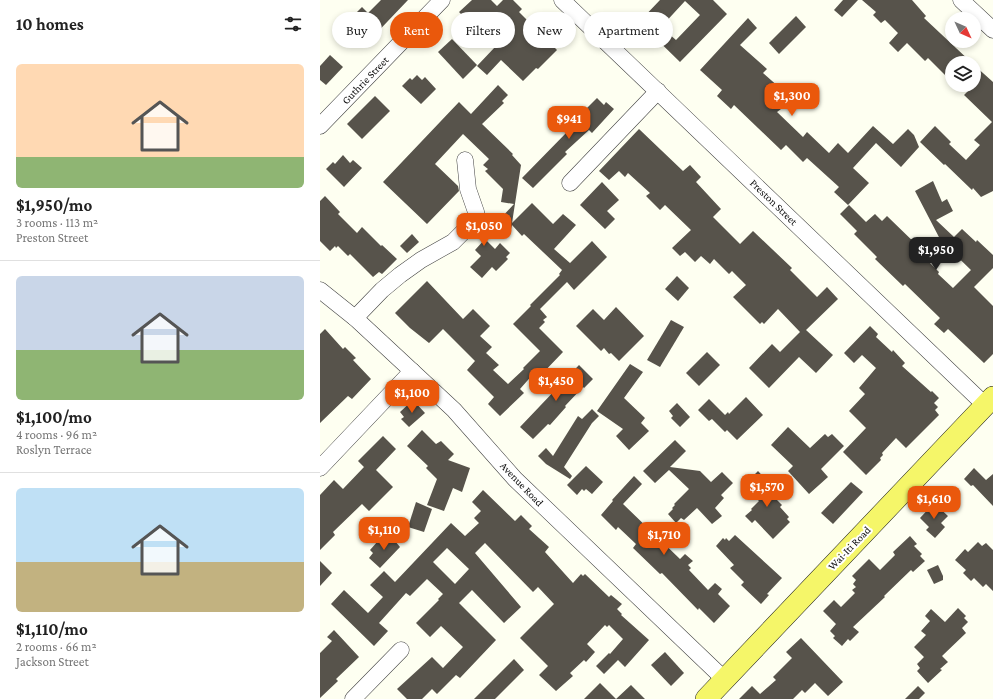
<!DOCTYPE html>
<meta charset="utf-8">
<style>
body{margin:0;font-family:"Crimson Pro",serif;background:#f2f2f2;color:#222;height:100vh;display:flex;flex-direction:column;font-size:15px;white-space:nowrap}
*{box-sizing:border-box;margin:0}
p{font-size:13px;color:#767676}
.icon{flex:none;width:22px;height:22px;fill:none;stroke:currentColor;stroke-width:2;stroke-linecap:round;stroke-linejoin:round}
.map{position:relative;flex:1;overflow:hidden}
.sheet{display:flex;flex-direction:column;background:#fff;width:320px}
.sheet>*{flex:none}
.banner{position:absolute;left:12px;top:12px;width:380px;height:36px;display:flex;gap:8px}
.needle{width:26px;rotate:134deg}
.controls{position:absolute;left:625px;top:12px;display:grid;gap:8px}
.controls a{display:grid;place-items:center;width:36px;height:36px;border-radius:50%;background:#fff;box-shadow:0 2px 6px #0003;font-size:20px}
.price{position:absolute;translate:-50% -34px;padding:0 9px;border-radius:8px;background:#ea580c;color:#fff;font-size:13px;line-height:26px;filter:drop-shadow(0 1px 2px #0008)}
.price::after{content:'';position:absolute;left:50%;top:24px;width:12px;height:9px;margin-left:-6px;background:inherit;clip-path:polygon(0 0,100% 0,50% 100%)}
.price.current{background:#222;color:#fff}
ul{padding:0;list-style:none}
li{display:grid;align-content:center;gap:8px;height:212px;padding:0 16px}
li+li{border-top:1px solid #e0e0e0}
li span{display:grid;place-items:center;height:124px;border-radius:6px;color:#555}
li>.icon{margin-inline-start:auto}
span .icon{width:72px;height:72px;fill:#fffc;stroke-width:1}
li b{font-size:17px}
h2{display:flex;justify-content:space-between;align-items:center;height:48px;padding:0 16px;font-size:17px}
.pill{padding:0 14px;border-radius:18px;background:#fff;box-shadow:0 2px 6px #0003;font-size:14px;line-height:36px}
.pill.current{background:#ea580c;color:#fff}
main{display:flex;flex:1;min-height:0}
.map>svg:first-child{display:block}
.building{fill:#57534b;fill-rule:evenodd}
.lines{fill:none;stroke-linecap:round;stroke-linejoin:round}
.minor-casing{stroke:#424242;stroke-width:17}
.major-casing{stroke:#202020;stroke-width:22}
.minor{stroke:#fff;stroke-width:16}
.major{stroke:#f5f669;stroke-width:21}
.labels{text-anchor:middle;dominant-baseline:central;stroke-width:4;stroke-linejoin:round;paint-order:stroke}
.street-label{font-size:11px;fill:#0f0f0f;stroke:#fff}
</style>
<main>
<section class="sheet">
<h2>10 homes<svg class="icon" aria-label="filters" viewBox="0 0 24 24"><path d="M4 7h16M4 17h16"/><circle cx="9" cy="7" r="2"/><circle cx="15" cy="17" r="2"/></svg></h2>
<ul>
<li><span style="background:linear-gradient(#ffd9b3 75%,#8fb573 0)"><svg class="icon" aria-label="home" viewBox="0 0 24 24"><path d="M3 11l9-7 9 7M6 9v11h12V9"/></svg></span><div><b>$1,950/mo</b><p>3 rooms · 113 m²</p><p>Preston Street</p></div></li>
<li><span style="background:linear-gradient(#c9d6e8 60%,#8fb573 0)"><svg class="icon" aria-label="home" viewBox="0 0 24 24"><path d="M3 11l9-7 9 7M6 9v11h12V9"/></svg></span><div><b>$1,100/mo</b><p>4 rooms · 96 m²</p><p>Roslyn Terrace</p></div></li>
<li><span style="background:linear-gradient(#bfe0f5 60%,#c2b280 0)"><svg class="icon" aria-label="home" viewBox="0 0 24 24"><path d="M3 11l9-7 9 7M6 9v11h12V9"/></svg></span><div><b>$1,110/mo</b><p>2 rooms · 66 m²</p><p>Jackson Street</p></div></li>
</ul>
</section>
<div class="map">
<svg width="673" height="699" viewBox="0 0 673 699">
<rect width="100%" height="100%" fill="#fefff1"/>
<g class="building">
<path d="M61,0H88L47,43L43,39L40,42L33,34L43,24L34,15L42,7L48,13Z"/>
<path d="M152,0H171L177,6L183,0H193L202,9L199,12L237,50L218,69L216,68L203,81L181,60L167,75L157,66L175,47L169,41L180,30L164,14L156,22L151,17L147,20L139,12Z"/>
<path d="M340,0H393L407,14L360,62L319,22ZM365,1L380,15L356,40L341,27Z"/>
<path d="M523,0H538L522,17L514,10Z"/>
<path d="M542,0H592L606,16L604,18L652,63H632V82L608,58L605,61L587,43L578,52L569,43L578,33L565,20L561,23L553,15L556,12Z"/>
<path d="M476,16L486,27L459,54L449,43Z"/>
<path d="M428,18L437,28L420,45L447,69L443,73L460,88L450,99L461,109L457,112L483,137L487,132L509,153L518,143L528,153L553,126L573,144L588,129L594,135L599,147L581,167L556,143L533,168L549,183L528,205L514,192L519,187L487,158L483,162L466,145L461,150L414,105L411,109L397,96L402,90L380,70Z"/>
<path d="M132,39L157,65L143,79L118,52Z"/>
<path d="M10,55L23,67L6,85L0,80V66Z"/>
<path d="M654,65L673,82V191L661,197L653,188L652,190L625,164L624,165L600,142L615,126L631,142L629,144L646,160L660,145L654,140L672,122L644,95L654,85Z"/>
<path d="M97,75L102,80L105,77L116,89L101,104L82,86L90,78L92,80Z"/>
<path d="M178,85L188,95L182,101L184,103L162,124L193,154L192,155L201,165L192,223L212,203L233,224L243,214L256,225L234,249L250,263L272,241L287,257L254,290L247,282L220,309L227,317L223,320L225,322L219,328L243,352L220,376L215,372L200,389L204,393L180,416L168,404L174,397L147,370L155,361L123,329L109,343L90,328L75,313L107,281L143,319L153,309L170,326L160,336L172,347L166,353L179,365L173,370L188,384L204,369L203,368L220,351L193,324L211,306L210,305L240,275L239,274L242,270L204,234L202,236L192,225L191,229L181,218L194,204L181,202L183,189L165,171L168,169L163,165L169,159L143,134L115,164L138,186L139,191L107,224L63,182L139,102L151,114Z"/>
<path d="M55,96L70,111L42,139L27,124Z"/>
<path d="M277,98L284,105L286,102L294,109L272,133L269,130L245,152L247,154L213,188L202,178L248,131L246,129Z"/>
<path d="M319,129L363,171L370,165L381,177L376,182L401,209L393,217L420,244L433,231L472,268L470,270L497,297L507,287L518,299L486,330L513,355L496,373L479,357L449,388L429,368L452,344L460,352L480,332L458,309L444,324L442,322L440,324L413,297L426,285L412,271L409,274L394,259L390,264L381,256L375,262L365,252L360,256L352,248L371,230L345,205L340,210L326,196L330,193L308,173L305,177L299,171L289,180L279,171Z"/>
<path d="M23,155L30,163L33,160L42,168L24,187L6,169L13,162L15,164Z"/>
<path d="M613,181L622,202L627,199L633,211L616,220L634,237L642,229L656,242L657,240L673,255V268L654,287L673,306V354L664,363L628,329L624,333L614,324L620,318L585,284L583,286L555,259L557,257L534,234L537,231L520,214L529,205L546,222L555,214L562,221L567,216L601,249L610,240L620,249L608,261L619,272L618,274L633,288L651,270L621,241L595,191Z"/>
<path d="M282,182L299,200L287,211L295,219L285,229L260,205Z"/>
<path d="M5,196L20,212L18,214L37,233L42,227L61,246L62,245L77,259L62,274L59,272L53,277L30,254L28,256L18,246L16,248L15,246L10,251L0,241V201Z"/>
<path d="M92,234L99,242L87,253L80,246Z"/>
<path d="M165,239L175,249L180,243L190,253L186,257L188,259L176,271L172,267L162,278L150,267L161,256L155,250Z"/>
<path d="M357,276L369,288L358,301L345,289Z"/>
<path d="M296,307L324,336L299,361L291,353L289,354L284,348L281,351L256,326L273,309L284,320Z"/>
<path d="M351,320L364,327L340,367L327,360Z"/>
<path d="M550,326L558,334L556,337L572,352L573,350L585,363L582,366L611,392L612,391L619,398L614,403L618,407L615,410L619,415L586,448L576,438L562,453L563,455L560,458L561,460L546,475L523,452L546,428L529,411L545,394L539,388L556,368L542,355L534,363L524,353Z"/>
<path d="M5,329L23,349L25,347L36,358L33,360L51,379L32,399L28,396L0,423V334Z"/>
<path d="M387,352L400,365L379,386L366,373Z"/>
<path d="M310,364L323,372L304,398L325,418L321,423L329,431L309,450L296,436L303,429L277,411Z"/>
<path d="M259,365L273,379L264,388L263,387L245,406L246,407L230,425L228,424L213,439L200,427Z"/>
<path d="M426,397L443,415L417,440L407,430L405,432L392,419L389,421L378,410L389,399L405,415L408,412L409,414Z"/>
<path d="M93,400L105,413L89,427L81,419L84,417L80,412Z"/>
<path d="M357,403L370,417L360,427L351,418L353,416L349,411Z"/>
<path d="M272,409L279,416L272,423L244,467L252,476L250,479L226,464L218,456L226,448L233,456L258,416L262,419Z"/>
<path d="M468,427L490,448L505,434L508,437L512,434L524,446L501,469L508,477L489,494L468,471L473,466L451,445Z"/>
<path d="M102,430L116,444L121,441L134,454L128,460L150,468L142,492L133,488L124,511L107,505L117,479L106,468L108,466L87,446Z"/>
<path d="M63,436L76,449L56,470L73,487L49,511L42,504L13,532L15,535L0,550V495L14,480L23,489L44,467L38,461Z"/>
<path d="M355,440L366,451L350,467L380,471L391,482L402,472L413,483L401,495L404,498L395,508L402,516L392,524L377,508L364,520L361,518L356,523L348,514L353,509L352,508L355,505L354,504L369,489L349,470L335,483L323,471Z"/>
<path d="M266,466L283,482L272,494L266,489L264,491L262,489L257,495L247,485Z"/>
<path d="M654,468L666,480L673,474V506L653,485L651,486L644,479Z"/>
<path d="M438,471L452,486L451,488L457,494L454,497L462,505L460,507L469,517L467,519L470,522L453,539L435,520L432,523L425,516L432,510L431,509L439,501L433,495L437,491L428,481Z"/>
<path d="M314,476L322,484L303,504L360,559L365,554L373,561L368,565L371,568L369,570L388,590L395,583L402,589L398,594L410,606L394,623L379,608L378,610L342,573L340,574L313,548L316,544L298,527L296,530L281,515L293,501L292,500Z"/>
<path d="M531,482L543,492L513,524L501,513Z"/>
<path d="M163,490L195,521L201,515L212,526L209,529L229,547L225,552L253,583L261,574L263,576L265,574L289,597L291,595L302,604L297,609L302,614L301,615L329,640L305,667L298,660L284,674L276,666L289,653L290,654L303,639L289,625L287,627L285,625L267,644L275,652L266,662L264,660L250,673L253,676L236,691L219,675L228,666L200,638L234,604L218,587L213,592L165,543L155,553L201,607L184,623L152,590L139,603L176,640L140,678L136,675L117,694L112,689L102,699H87L77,689L112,657L123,668L143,647L121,626L110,637L96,623L119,600L118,599L123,594L107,579L90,596L86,593L59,623L68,631L54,646L11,604L24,590L48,613L63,597L50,585L64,571L75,582L131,523L145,536L159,523L154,518L161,511L152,502ZM127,548L149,569L135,584L113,562Z"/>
<path d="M96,502L112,509L104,532L88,527Z"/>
<path d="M614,503L628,516L621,523L625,527L615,538L606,530L609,527L600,518Z"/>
<path d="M70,535L80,547L60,568L49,558L53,553L50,550L58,541L62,544Z"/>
<path d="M415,535L462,578L447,594L449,595L441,604L421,585L424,582L410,568L414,565L396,546L403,538L405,540L406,538L409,541Z"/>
<path d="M590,536L597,544L594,546L602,554L600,556L605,561L593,572L591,570L564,596L565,597L533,627L539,632L530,641L528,639L522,646L513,638L515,636L510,631L516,624L503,611L514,600L521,607L535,593L532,590L536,587L533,584L536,580L532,576L549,559L560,570L575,555L573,552Z"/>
<path d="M658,542L662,546L666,543L673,550V591L666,584L663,587L654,578L651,581L643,573L646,570L635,560L645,549L648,552Z"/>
<path d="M0,561L12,573L0,586Z"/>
<path d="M618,565L623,576V580L614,584L607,570Z"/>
<path d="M638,608L646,616L644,618L648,622L642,628L646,633L622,656L628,662L620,669L622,670L608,683L597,671L600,668L597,664L604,657L594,647L606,635L601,631L610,621L605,616L611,609L625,622Z"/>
<path d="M14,630L39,657L16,679L18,681L0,698V653L12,641L7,637Z"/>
<path d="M481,638L523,682L508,696L495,683L485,693L482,690L473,699H419L432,686L440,694L456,680L453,677L472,658L466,652Z"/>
<path d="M345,652L364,673L351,686L331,665Z"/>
<path d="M194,659L204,670L175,699H154Z"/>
<path d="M280,683L296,699L311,685L325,699H264Z"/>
<path d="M598,686L605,693L599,699H585Z"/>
</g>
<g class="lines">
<defs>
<g id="minor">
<path d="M242,0L665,405"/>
<path d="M641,0L673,30"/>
<path d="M0,126L122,0"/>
<path d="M250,183L338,91"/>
<path d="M0,290L35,318L134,410L195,479L404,679"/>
<path d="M35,318L62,290L80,275L101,260L133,242L155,220L157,216L156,212L148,189L145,160"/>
<path d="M0,468L92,371"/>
<path d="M33,699L81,650"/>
</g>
<path id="major" d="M386,699L673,397"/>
</defs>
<use href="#minor" class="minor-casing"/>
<use href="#major" class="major-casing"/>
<use href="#minor" class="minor"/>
<use href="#major" class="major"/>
</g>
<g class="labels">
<g class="street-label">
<text transform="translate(45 80) rotate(-46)">Guthrie Street</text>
<text transform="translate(454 202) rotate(44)">Preston Street</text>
<text transform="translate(202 484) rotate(46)">Avenue Road</text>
<text transform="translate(529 548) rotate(-46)">Wai-Iti Road</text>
</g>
</g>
</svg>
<div class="controls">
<a><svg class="needle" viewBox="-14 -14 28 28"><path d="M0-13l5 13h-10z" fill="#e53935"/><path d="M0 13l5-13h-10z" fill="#767676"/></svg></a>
<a><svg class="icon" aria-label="layers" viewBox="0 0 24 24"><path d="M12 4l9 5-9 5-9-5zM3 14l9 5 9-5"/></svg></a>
</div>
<b class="price" style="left:472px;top:117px">$1,300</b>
<b class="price" style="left:249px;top:140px">$941</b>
<b class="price" style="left:164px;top:247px">$1,050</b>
<b class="price current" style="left:616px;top:271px">$1,950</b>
<b class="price" style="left:236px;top:402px">$1,450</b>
<b class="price" style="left:92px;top:414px">$1,100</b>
<b class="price" style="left:447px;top:508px">$1,570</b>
<b class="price" style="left:614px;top:520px">$1,610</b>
<b class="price" style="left:64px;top:551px">$1,110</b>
<b class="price" style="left:344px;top:556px">$1,710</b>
<div class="banner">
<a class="pill">Buy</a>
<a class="pill current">Rent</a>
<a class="pill">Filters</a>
<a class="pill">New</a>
<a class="pill">Apartment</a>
</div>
</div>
</main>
